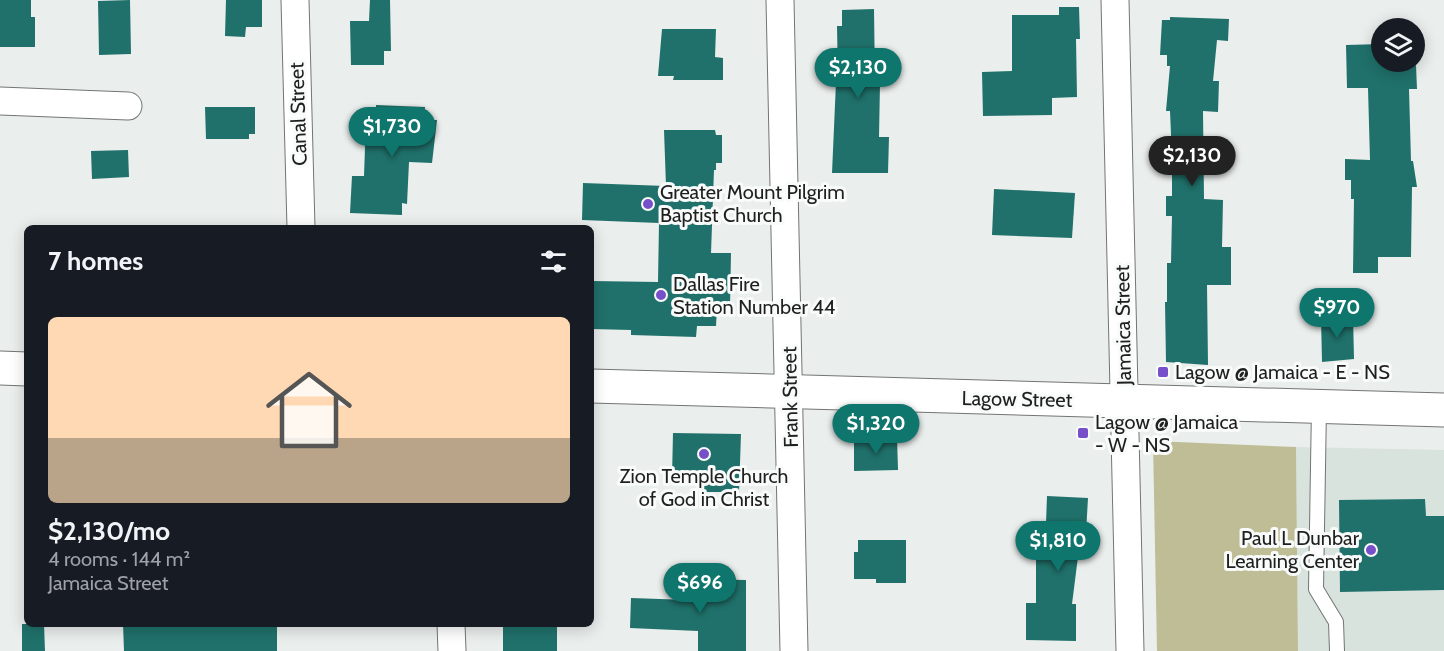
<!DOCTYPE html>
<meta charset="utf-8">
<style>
body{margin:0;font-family:Cabin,sans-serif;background:#20242c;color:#f1f3f6;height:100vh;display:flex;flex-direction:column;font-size:22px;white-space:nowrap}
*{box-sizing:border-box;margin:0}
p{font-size:20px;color:#9ea1a6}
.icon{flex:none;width:33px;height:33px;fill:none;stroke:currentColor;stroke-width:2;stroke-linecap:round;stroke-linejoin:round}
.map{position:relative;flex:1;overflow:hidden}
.details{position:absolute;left:24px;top:225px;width:570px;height:402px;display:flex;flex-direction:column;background:#171b24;border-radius:9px;box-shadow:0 3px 15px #0003}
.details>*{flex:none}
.tools{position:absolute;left:1371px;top:18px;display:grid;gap:12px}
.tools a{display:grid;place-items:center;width:54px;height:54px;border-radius:50%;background:#171b24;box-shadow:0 3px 15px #0003;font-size:30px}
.price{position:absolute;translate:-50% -51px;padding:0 14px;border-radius:21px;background:#0f766e;color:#fff;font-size:20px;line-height:39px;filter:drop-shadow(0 2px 3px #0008)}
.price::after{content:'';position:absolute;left:50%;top:36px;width:18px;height:14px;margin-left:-9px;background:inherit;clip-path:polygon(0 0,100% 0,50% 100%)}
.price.current{background:#222;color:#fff}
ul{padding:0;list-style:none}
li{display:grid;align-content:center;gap:12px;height:318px;padding:0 24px}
li span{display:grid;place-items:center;height:186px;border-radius:9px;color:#555}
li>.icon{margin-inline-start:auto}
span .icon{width:108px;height:108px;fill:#fffc;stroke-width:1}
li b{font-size:26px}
h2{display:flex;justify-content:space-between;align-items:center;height:72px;padding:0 24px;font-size:26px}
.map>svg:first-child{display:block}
.built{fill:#d8e3dd}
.green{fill:#bebd96}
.building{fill:#20716b}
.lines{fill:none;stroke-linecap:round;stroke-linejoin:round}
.service-casing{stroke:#727573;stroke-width:16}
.minor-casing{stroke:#727573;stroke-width:29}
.tertiary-casing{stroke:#727573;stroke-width:35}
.service{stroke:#fff;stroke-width:14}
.minor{stroke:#fff;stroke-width:27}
.tertiary{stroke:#fff;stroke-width:33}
.poi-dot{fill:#774fc8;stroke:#f8fbf9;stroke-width:2}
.labels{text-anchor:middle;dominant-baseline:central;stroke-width:6;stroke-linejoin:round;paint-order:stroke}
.street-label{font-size:20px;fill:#1e1f1e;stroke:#f8fbf9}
.poi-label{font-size:20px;fill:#1e1f1e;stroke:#f8fbf9;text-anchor:start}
</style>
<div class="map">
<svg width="1444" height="651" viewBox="0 0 1444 651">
<rect width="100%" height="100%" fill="#eaeeec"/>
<path class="built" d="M1296,447L1444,450V651H1298Z"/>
<path class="green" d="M1153,441L1296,447L1298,651H1157Z"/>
<g class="building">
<path d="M0,0H31V17H35V47H0Z"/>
<path d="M130,0L131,54L99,55L98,1Z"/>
<path d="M226,0H262V27H246L245,37L225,36Z"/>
<path d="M370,0H390L391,51H384V65H351L350,21H369Z"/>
<path d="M1059,7H1079L1080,39H1076L1077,97L1052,98V115L983,116L982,72L1012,71V15H1059Z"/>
<path d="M874,9L875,83H880L879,137H889L888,173H832L836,82H838L837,26H842V10Z"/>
<path d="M1170,17L1229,19L1228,41L1217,40L1213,81H1219L1218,112L1203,111L1204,199L1223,200L1222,247H1231V285H1207L1208,365L1166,362L1165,302H1167V263H1171L1172,216H1166V196H1172V158L1170,111H1166L1170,66H1167V55H1160L1162,20H1170Z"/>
<path d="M662,29H716L715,57L723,58V80H673L674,76H658Z"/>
<path d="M1382,44V62H1411V66L1416,65L1417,89H1409L1411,161H1413L1417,187H1412L1411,257H1378V273H1353L1354,199H1351V180H1345V159L1370,160L1368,88H1347L1346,45Z"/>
<path d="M376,105L425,107L424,120H437L432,163L409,162L407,204L402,203V215L350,213L352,176H364L366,119L376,120Z"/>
<path d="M205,107H255V134H249V139H206Z"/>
<path d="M664,130H715L716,135H722V163H716V170H714L711,253H731L730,308H717L716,326H697L696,337L631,335V330L591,329L592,281L658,282L659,223L582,220L583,183L666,186Z"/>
<path d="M128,150L129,177L92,179L91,151Z"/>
<path d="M994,189L1075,193L1072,238L992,235Z"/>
<path d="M1353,316L1354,359L1322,362L1321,317Z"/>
<path d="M673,433L741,434L739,492H701V478L672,477Z"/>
<path d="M897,438L898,470L854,471V439Z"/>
<path d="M1047,496L1088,498L1086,533H1081L1072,604H1076V641L1026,640V603H1036V550H1045Z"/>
<path d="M1425,499L1426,516H1444V590L1340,592L1339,500Z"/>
<path d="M858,540H906V583H876V579H854V552H858Z"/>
<path d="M689,579L746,580V651H698V631L630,628L631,598L689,600Z"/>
<path d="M22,624H44L45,651H22Z"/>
<path d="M123,624H277V651H124Z"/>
<rect x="503" y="624" width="54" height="27"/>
</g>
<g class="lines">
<defs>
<path id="service" d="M1319,406L1316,589L1336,622L1337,651"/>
<g id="minor">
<path d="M295,0L301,228"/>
<path d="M780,0L794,651"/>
<path d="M1115,0L1130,651"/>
<path d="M0,101L128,106"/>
<path d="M451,624L452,651"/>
</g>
<g id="tertiary">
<path d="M0,368L27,369"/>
<path d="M591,386L1444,410"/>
</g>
</defs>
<use href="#service" class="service-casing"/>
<use href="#minor" class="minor-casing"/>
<use href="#tertiary" class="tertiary-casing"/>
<use href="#service" class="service"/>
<use href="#minor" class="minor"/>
<use href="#tertiary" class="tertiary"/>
</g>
<g class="poi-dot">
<circle cx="648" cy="204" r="6"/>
<circle cx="661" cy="295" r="6"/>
<rect x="1157" y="366" width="12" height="12" rx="3"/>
<rect x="1077" y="427" width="12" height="12" rx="3"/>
<circle cx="704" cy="454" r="6"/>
<circle cx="1371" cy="550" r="6"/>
</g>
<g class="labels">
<g class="street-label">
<text transform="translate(298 114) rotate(-92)">Canal Street</text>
<text transform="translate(1123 325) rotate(-91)">Jamaica Street</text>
<text transform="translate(790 397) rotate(-91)">Frank Street</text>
<text transform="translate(1017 399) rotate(1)">Lagow Street</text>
</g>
<g class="poi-label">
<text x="660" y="192">Greater Mount Pilgrim<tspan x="660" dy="23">Baptist Church</tspan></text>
<text x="673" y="284">Dallas Fire<tspan x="673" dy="23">Station Number 44</tspan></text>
<text x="1175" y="372">Lagow @ Jamaica - E - NS</text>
<text x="1095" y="422">Lagow @ Jamaica<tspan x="1095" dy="23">- W - NS</tspan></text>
<text x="704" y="476" text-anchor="middle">Zion Temple Church<tspan x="704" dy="23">of God in Christ</tspan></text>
<text x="1359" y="538" text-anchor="end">Paul L Dunbar<tspan x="1359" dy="23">Learning Center</tspan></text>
</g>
</g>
</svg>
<div class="tools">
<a><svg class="icon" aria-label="layers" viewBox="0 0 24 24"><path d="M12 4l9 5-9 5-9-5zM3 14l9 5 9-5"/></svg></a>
</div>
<b class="price" style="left:858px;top:99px">$2,130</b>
<b class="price" style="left:392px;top:158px">$1,730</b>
<b class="price current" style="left:1192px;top:187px">$2,130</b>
<b class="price" style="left:1337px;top:339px">$970</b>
<b class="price" style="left:876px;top:455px">$1,320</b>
<b class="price" style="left:1058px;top:572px">$1,810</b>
<b class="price" style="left:700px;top:614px">$696</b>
<section class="details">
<h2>7 homes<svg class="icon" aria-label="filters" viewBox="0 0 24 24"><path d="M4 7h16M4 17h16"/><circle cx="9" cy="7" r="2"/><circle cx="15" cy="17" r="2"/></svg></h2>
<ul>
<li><span style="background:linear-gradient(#ffd9b3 65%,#b9a48a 0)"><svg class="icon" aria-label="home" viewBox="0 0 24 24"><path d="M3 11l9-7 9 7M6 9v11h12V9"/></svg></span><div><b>$2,130/mo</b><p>4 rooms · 144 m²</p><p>Jamaica Street</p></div></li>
</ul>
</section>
</div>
